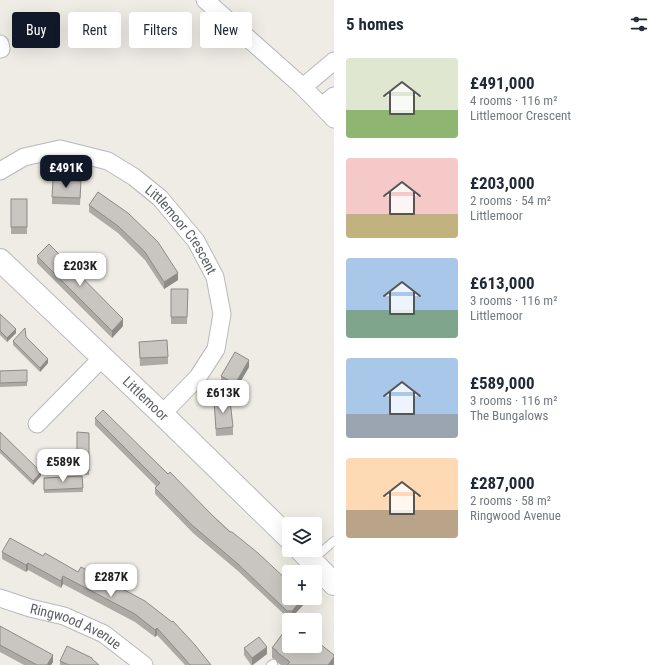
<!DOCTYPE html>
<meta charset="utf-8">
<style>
body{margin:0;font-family:"Roboto Condensed",sans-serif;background:#f2f2f3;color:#1f2937;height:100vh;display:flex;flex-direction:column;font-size:15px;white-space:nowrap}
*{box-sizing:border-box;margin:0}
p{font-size:13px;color:#747a83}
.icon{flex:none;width:22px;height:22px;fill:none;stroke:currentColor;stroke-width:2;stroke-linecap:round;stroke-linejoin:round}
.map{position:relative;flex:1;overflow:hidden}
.sheet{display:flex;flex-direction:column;background:#fff;width:328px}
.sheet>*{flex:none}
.banner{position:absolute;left:12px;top:12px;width:262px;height:36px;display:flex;gap:8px}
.fabs{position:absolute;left:282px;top:517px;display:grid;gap:8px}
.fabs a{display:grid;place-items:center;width:40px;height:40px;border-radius:4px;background:#fff;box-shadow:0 4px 16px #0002;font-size:20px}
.price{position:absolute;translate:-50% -34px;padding:0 9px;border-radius:8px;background:#fff;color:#222;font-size:13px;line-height:26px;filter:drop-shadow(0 1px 2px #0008)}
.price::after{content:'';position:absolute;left:50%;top:24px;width:12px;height:9px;margin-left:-6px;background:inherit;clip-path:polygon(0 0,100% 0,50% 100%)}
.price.active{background:#111827;color:#fff}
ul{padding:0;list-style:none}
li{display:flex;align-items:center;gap:12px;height:100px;padding:0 12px}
li span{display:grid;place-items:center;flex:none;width:112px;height:80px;border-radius:4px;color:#555}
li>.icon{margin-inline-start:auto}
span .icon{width:48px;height:48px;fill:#fffc;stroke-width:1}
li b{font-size:17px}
h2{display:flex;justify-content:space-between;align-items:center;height:48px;padding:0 12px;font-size:17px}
.pill{padding:0 14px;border-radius:4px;background:#fff;box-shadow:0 4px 16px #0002;font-size:14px;line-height:36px}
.pill.active{background:#111827;color:#fff}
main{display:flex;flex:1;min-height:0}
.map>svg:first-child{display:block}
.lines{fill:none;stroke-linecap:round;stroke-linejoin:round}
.service-casing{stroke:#b6b9bd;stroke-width:10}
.minor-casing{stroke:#b6b9bd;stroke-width:19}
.secondary-casing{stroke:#b7babf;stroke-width:24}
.service{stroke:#fff;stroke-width:8}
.minor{stroke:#fff;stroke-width:17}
.secondary{stroke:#fff;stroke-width:22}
.wall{fill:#adaaa6}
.shaded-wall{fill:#8d8b87}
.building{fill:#c9c6c1;stroke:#8d8b87}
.labels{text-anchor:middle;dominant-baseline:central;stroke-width:3;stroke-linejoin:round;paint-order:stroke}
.street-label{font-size:14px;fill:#5c5f64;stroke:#fff}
</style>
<main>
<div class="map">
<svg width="334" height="665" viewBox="0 0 334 665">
<rect width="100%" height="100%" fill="#eeece4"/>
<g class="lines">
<defs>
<g id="service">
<path d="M312,560L334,541"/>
<path d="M271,665L273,664"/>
</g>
<g id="minor">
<path d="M205,0L303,87L334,119"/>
<path d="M0,44L1,49H0"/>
<path d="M303,87L334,61"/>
<path d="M322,106L334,96"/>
<path id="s1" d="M0,171L24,157L60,149L108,161L134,177L160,198L196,241L215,277L222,314L216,349L198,377L162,414"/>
<path d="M37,424L103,357"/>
<path id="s2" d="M0,598L30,608L64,616L104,634L144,665"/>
</g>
<g id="secondary">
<path id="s3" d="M0,260L162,414L289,538"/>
<path d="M301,550L334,584"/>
</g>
</defs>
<use href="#service" class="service-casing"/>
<use href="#minor" class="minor-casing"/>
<use href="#secondary" class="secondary-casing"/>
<use href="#service" class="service"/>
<use href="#minor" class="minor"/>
<use href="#secondary" class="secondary"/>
</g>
<g class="wall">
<path d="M81,189L80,205L52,204V197Z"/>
<path d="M98,192L178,280L164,289L145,260L118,233L89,212V205Z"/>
<rect x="11" y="199" width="16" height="35"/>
<path d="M37,256L123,326L112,338L37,263Z"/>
<path d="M171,289H188L187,324H171Z"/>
<path d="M0,314L16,333L7,342L0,335Z"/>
<path d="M26,337L48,363L40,372L13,345V341Z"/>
<path d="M139,342L168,357V364L140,366Z"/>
<path d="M249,367L235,391L221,383V376Z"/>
<path d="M27,370V386L0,387V371Z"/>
<path d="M214,401L233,427V435L216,436Z"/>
<path d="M95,418L168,474L212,515L305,598V603L292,617H287L238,571L193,533L155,494V488L156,486L95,425Z"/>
<path d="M0,432L41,476L33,485L0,453Z"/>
<path d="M77,432L89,433V475L77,474Z"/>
<path d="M82,476L83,492L44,493V478Z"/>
<path d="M2,552L43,556L78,572L211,665H185L157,635L155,637L135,622L63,584L61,588L28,570L26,572L2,559Z"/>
<path d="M0,626L53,662L51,665H24L0,652Z"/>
<path d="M244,648L267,654L253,665H251L244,655Z"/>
<path d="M272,648L334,665H281L278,663L276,660L272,658Z"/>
<path d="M92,660L99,665H60V661Z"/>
</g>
<g class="shaded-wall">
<path d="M178,273V280L164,289V282Z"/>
<path d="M123,319V326L112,338V331Z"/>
<path d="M16,329V333L7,342V338Z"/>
<path d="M48,359V363L40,372V368Z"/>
<path d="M249,360V367L235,391V384Z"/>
<path d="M41,472V476L33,485V481Z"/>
<path d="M28,563V570L26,572V565Z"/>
<path d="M63,576V584L61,588V581Z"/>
<path d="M303,598H305V603L292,617V611Z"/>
<path d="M157,628V635L155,637V630Z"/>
<path d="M267,647V654L252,665V658Z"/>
<path d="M53,655V662L51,665H47Z"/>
<path d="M334,657V665H328Z"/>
</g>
<g class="building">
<path d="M53,180L81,181L80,198L52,197Z"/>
<path d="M98,192L128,213L158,242L178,273L164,282L145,252L118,226L89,205Z"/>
<rect x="11" y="199" width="16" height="28"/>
<path d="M49,244L123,319L112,331L37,256Z"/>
<path d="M171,289H188L187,317H171Z"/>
<path d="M0,314L16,329L7,338L0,331Z"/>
<path d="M25,328L26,337L48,359L40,368L13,341Z"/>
<path d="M167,340L168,357L140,358L139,342Z"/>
<path d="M235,352L249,360L235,384L221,376Z"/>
<path d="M27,370V382L0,383V371Z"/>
<path d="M230,400L233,427L216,429L214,401Z"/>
<path d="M103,410L168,474L170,472L212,515L230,532H232L258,553L289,582V598H303L292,611H287L238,564L193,526L155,488L160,483L95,418Z"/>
<path d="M0,432L41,472L33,481L0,449Z"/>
<path d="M77,432L89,433V471H77Z"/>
<path d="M82,476L83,488L44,490V478Z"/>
<path d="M10,538L43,556L45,553L78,572L81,567L145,601L172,622L173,621L195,645L211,665H190L184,658L157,628L155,630L135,614L63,576L61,581L28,563L26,565L2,552Z"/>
<path d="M289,625V646H315V640L334,655V657L328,665H287L290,662L278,653L276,650L272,648Z"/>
<path d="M0,626L53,655L47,665H37L0,645Z"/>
<path d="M259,637L267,647L252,658L244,648Z"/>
<path d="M67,646L92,658V659L99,665H69L60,661Z"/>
</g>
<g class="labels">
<g class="street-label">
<text stroke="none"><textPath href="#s1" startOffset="216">Littlemoor Crescent</textPath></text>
<text stroke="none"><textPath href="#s3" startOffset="201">Littlemoor</textPath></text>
<text stroke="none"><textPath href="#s2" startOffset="81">Ringwood Avenue</textPath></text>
</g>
</g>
</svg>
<div class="fabs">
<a><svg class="icon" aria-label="layers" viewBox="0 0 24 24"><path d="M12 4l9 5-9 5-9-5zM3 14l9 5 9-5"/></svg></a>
<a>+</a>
<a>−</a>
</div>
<b class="price active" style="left:66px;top:189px">£491K</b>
<b class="price" style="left:80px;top:287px">£203K</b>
<b class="price" style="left:223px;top:414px">£613K</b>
<b class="price" style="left:63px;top:483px">£589K</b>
<b class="price" style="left:111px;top:598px">£287K</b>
<div class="banner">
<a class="pill active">Buy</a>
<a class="pill">Rent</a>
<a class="pill">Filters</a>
<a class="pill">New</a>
</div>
</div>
<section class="sheet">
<h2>5 homes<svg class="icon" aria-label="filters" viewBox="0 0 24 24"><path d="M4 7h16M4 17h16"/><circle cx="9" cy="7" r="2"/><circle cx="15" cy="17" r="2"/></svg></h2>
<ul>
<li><span style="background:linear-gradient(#dfe7d0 65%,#8fb573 0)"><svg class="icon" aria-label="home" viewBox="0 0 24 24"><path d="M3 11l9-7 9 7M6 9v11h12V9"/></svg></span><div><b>£491,000</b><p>4 rooms · 116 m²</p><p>Littlemoor Crescent</p></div></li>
<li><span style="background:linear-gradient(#f6c9c9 70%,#c2b280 0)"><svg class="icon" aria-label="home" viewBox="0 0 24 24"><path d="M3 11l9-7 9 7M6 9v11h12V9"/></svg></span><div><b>£203,000</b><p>2 rooms · 54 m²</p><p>Littlemoor</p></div></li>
<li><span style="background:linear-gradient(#a9c7e8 65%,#7fa58c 0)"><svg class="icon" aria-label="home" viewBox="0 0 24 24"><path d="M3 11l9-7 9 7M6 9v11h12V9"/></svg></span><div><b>£613,000</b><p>3 rooms · 116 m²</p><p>Littlemoor</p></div></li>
<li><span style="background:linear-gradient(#a9c7e8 70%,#9aa5b1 0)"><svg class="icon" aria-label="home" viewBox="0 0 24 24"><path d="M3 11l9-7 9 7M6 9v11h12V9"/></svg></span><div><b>£589,000</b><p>3 rooms · 116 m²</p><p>The Bungalows</p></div></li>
<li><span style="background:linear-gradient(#ffd9b3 65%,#b9a48a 0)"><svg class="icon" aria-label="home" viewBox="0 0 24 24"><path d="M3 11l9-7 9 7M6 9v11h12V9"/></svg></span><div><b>£287,000</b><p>2 rooms · 58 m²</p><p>Ringwood Avenue</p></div></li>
</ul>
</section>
</main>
